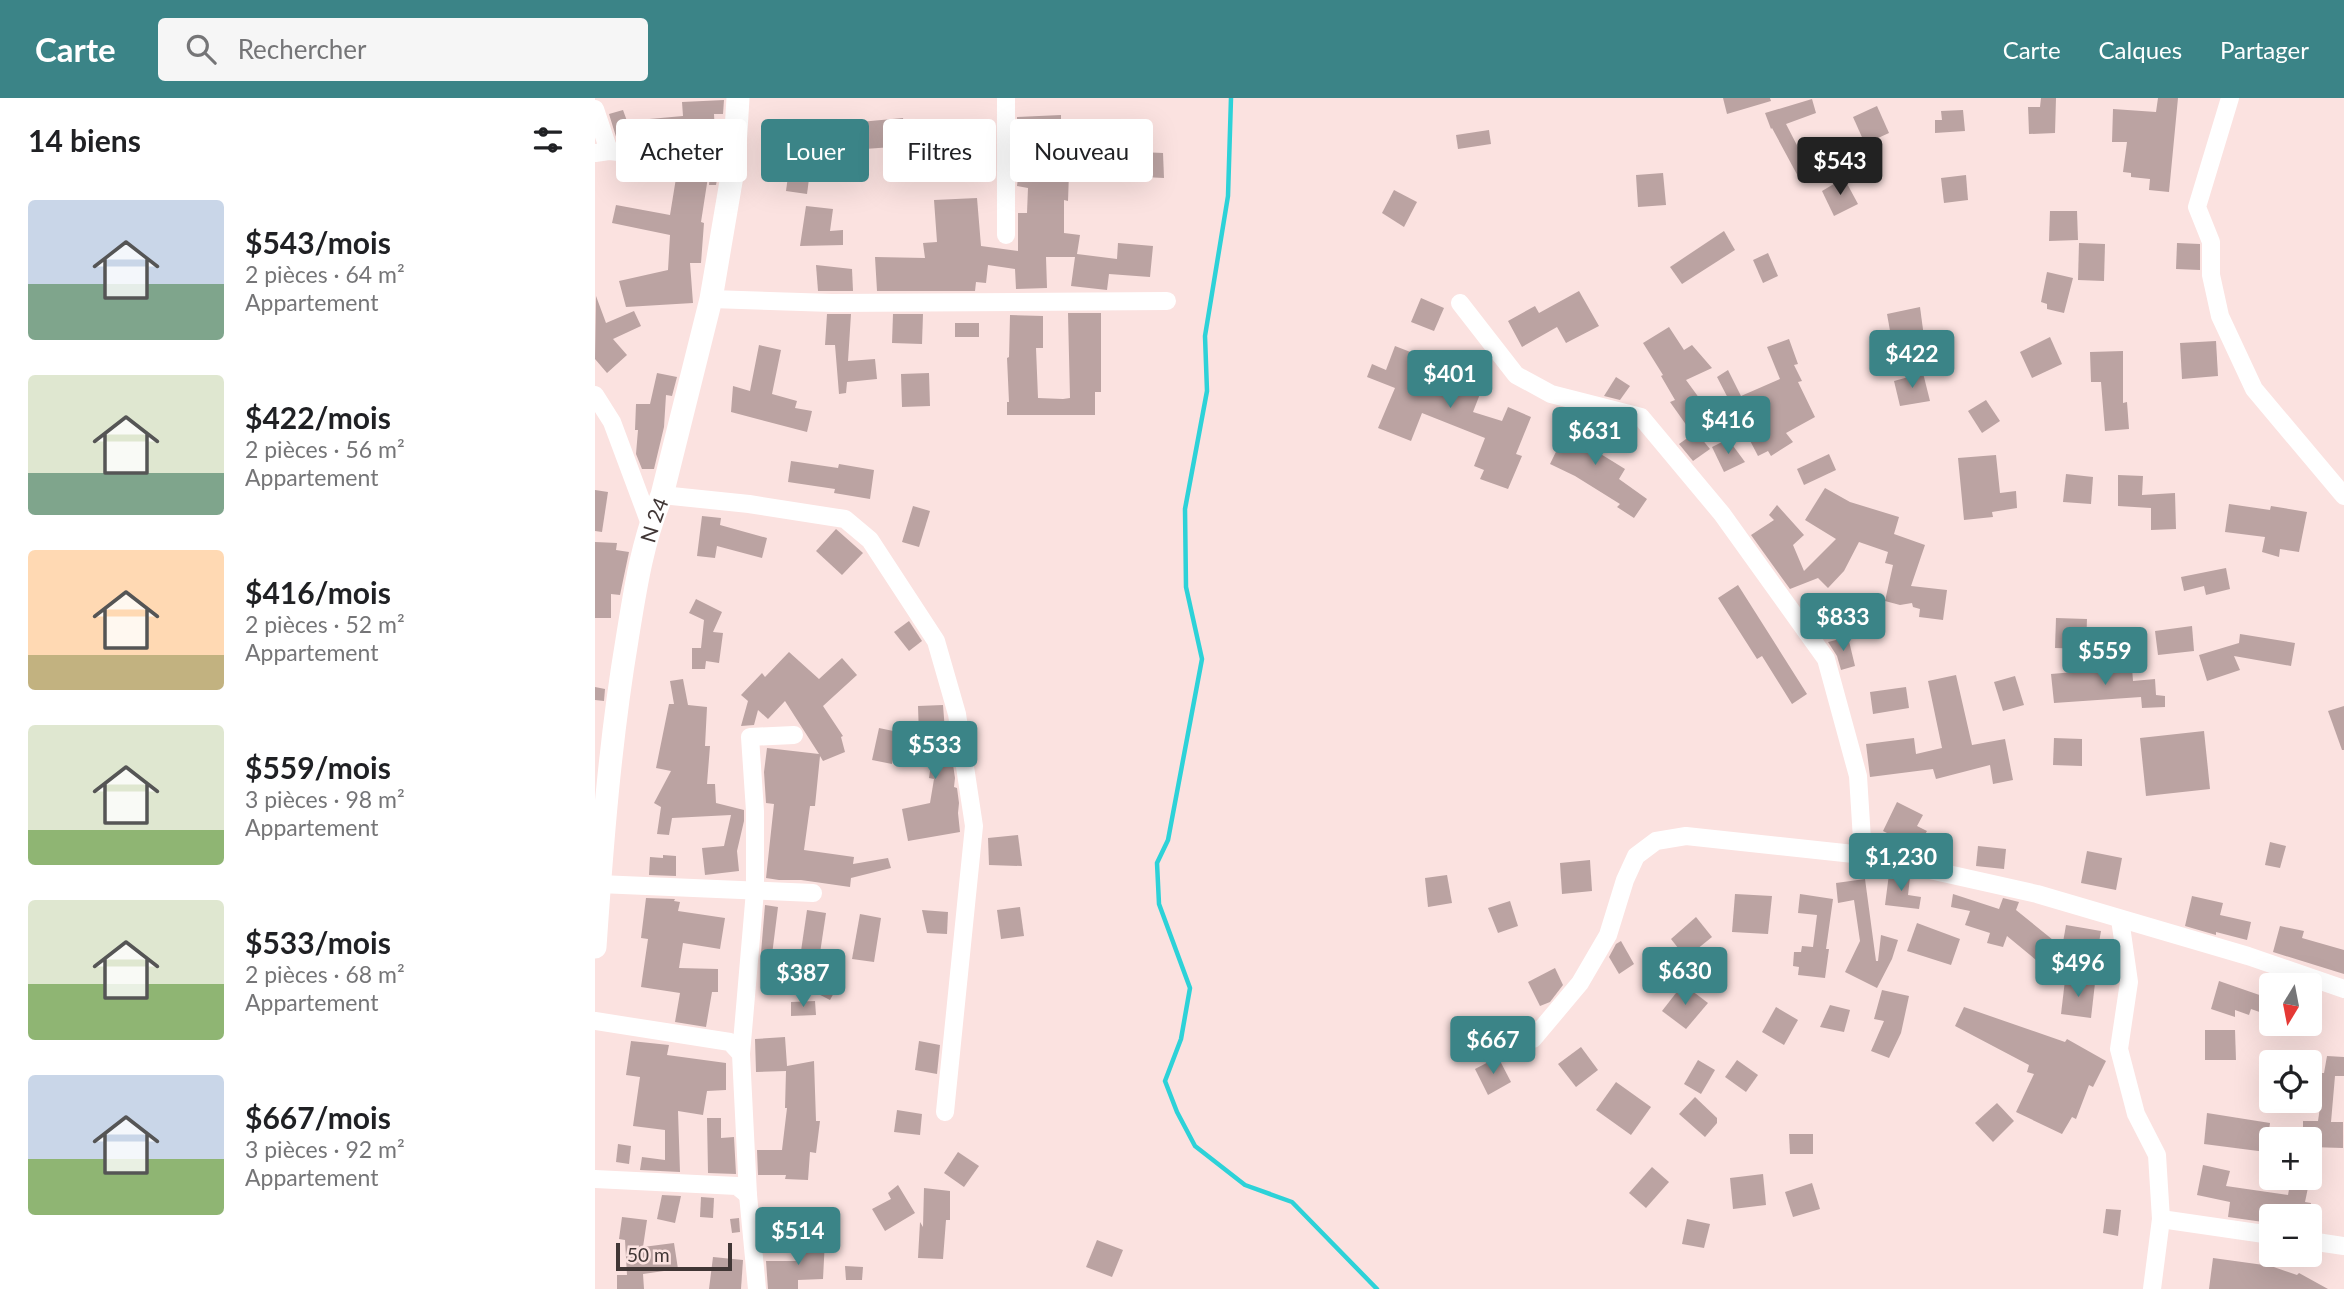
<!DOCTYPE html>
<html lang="fr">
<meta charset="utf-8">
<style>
body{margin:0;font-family:Lato,sans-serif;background:#f6f6f6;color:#202124;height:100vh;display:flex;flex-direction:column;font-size:26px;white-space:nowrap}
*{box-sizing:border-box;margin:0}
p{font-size:23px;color:#757577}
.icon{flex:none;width:38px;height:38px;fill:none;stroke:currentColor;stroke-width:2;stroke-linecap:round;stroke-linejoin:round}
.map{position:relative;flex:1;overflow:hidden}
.panel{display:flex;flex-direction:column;background:#fff;width:595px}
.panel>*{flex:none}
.top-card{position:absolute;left:21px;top:21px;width:665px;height:63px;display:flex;gap:14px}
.needle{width:46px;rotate:190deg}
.fabs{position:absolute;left:1664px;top:875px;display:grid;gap:14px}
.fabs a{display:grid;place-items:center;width:63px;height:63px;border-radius:7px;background:#fff;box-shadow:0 7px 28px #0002;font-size:35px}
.scale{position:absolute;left:21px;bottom:18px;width:116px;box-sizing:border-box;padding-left:7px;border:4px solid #403635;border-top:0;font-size:19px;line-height:24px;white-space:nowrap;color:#403635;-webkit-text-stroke:5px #fbe2e0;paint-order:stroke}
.price{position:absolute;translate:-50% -60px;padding:0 16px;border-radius:7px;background:#3b8487;color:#fff;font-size:23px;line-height:46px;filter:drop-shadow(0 2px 4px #0008)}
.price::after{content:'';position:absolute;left:50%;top:42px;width:21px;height:16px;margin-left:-10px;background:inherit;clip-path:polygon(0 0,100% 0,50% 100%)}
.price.current{background:#222;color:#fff}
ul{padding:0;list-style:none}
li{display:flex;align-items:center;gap:21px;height:175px;padding:0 28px}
li span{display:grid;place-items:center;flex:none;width:196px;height:140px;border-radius:7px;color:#555}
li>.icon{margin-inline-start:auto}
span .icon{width:84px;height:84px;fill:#fffc;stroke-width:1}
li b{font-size:30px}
h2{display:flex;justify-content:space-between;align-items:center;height:84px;padding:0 28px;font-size:30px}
.chip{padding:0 24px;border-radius:7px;background:#fff;box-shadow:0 7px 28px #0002;font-size:24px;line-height:63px}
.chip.current{background:#3b8487;color:#fff}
header{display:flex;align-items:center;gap:42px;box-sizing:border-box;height:98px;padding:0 35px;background:#3b8487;color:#fff}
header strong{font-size:33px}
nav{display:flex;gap:38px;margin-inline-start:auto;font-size:24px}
.search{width:490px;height:63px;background:#f6f6f6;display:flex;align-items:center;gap:18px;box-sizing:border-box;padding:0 24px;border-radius:7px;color:#757577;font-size:26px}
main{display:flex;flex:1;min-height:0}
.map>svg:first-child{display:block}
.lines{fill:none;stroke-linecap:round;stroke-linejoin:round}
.stream{stroke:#2dd2d8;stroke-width:4.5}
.building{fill:#bba3a2}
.minor{stroke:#fff;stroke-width:18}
.major{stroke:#fff;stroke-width:23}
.labels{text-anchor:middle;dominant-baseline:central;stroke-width:7;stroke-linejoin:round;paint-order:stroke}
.street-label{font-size:21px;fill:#403635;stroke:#fbe2e0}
</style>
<header>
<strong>Carte</strong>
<div class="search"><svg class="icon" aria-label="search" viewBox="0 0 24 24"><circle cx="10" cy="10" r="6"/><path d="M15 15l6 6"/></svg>Rechercher</div>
<nav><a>Carte</a><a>Calques</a><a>Partager</a></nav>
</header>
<main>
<section class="panel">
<h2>14 biens<svg class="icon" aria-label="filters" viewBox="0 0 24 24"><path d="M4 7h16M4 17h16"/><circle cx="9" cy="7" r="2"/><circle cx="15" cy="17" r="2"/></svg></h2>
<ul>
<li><span style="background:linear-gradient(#c9d6e8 60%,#7fa58c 0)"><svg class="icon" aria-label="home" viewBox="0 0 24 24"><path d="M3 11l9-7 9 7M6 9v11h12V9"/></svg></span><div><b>$543/mois</b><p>2 pièces · 64 m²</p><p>Appartement</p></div></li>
<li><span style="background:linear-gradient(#dfe7d0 70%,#7fa58c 0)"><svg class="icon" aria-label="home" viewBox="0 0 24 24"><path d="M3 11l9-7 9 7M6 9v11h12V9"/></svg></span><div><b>$422/mois</b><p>2 pièces · 56 m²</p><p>Appartement</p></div></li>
<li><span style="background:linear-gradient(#ffd9b3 75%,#c2b280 0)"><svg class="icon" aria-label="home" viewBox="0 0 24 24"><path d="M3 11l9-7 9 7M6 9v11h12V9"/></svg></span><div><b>$416/mois</b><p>2 pièces · 52 m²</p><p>Appartement</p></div></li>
<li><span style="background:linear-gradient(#dfe7d0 75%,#8fb573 0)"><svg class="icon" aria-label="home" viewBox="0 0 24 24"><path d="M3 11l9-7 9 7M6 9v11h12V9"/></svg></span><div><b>$559/mois</b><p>3 pièces · 98 m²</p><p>Appartement</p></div></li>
<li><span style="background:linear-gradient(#dfe7d0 60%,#8fb573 0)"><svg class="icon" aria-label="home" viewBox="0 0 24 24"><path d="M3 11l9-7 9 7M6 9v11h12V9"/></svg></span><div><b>$533/mois</b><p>2 pièces · 68 m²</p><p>Appartement</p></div></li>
<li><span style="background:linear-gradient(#c9d6e8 60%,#8fb573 0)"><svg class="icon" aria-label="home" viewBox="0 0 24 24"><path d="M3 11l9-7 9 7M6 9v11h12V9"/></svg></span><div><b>$667/mois</b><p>3 pièces · 92 m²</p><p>Appartement</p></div></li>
</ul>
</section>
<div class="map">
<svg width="1749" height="1191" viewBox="0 0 1749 1191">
<rect width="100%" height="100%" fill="#fbe2e0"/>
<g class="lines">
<path class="stream" d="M636,0L633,98L610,238L612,293L590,411L591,489L607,561L573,742L562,765L564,806L595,890L586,941L570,983L582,1014L600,1048L650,1087L697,1104L782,1191"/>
</g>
<g class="building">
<path d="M1128,0H1175L1176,3L1132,16Z"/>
<path d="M1446,0H1461L1460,35L1434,36L1433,9H1445Z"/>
<path d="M1563,0H1583L1574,94L1554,92L1555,81L1536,79V75L1528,74L1532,44H1517L1518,11L1561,14Z"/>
<path d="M1217,1L1221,15L1191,26L1207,57H1205L1216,73L1205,82L1177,30L1176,31L1170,15Z"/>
<path d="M129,2L128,16H119L120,38L68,40V43L45,45L44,35L22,42L14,16L28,12L32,23L88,18L87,4Z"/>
<path d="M1282,8L1294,35L1270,46L1258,19Z"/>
<path d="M1368,12L1370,33L1340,35V22H1347L1346,13Z"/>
<path d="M466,17V27L504,32L501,53L465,48L461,74L474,75L473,103L469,102V135L485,137L482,156L522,161L523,145L558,148L555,179L514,176L512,192L476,188L480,159H451L452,190L421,191L420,171L393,167L391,185L381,184L380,193H282L280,159L330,160L328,145L342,144L339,102L382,100L386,148L423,153V115H432L433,90L422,88L427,45L422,46V19Z"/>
<path d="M308,20L311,48L256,52L254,25Z"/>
<path d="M894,32L896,46L863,51L861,37Z"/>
<path d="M545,54L568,55L569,80L549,79Z"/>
<path d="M195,63L216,66L212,96L191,93Z"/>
<path d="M82,74L113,79L106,124L109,125L106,165H95L98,205L31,209L24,183L73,172L75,137L17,125L21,107L75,117Z"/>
<path d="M115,75L123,76L121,87H114Z"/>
<path d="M1068,75L1071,107L1043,109L1041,77Z"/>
<path d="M1371,77L1373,102L1349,105L1346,80Z"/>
<path d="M1249,80L1263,106L1239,118L1227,93Z"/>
<path d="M799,92L822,104L809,129L787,115Z"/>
<path d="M211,108L238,111L235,133L248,132V147L205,148Z"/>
<path d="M1455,113H1482L1483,142L1454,143Z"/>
<path d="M1129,133L1140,152L1087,186L1075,169Z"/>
<path d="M1484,145L1510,146L1509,183L1483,182Z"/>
<path d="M1582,145L1605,146V172L1581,171Z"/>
<path d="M1173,155L1183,178L1168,185L1158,162Z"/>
<path d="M221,167L257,171L258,193H223Z"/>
<path d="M1452,174L1478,180L1469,215L1452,211V206L1446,204Z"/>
<path d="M984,193L1004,228L971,245L962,229L927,249L913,223L940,208L944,215Z"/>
<path d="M1,198L11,225L39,213L46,228L18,241L32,257L12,275L0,261Z"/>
<path d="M826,200L849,210L839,233L816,224Z"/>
<path d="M1325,209L1329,239L1297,244L1292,216Z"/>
<path d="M473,215H506V294H500V317H412V304H414L412,260L414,259L415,217L448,218V250H441L443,300L468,301L475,300Z"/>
<path d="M232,216H256L253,263L280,261L282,281L252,284L251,295L244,296L240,247H230Z"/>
<path d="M298,216H328L327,246L297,245Z"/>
<rect x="360" y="225" width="24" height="14"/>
<path d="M1074,229L1089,252L1097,247L1117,270L1091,282L1118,319L1097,335L1075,304L1080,302L1066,278L1068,277L1048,245Z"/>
<path d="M1455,239L1467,266L1437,280L1425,254Z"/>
<path d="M1194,241L1203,266L1199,267L1207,283L1203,284L1220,319L1191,335L1198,344L1176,358L1173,353L1163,358L1122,279L1133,272L1146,298L1185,281L1172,249Z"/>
<path d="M1621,243L1623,278L1587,281L1585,245Z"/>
<path d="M164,247L186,252L177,296L202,303L200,310L217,313L212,334L136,314L138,288L155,293Z"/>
<path d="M800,248L890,283L878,314L907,323L913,309L936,319L921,356L927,358L913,391L885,381L889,372L879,368L890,340L827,315L816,343L783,330L800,290L772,279L777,266L791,272Z"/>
<path d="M1528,253V305L1532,304L1534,331L1510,333L1506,284H1496L1495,254Z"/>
<path d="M62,275L82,279L77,298L71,297L69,329L59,371H47L41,356L43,332H40L41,306H55Z"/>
<path d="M334,275L335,308L307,309L306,276Z"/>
<path d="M1328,275L1335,303L1305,308L1299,283Z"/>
<path d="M1021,279L1035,288L1025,302L1009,298Z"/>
<path d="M1391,302L1405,323L1387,335L1373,313Z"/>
<path d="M978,319L1005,332L996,350L1030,371L1024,381L1052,401L1039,420L1022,409L1025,406L980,378L955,366Z"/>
<path d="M1101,334L1115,351L1098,363L1084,346Z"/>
<path d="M1133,341L1150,364L1129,374L1117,349Z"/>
<path d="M1234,356L1241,372L1209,387L1202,371Z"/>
<path d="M1401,357L1405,395L1421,393L1422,410L1397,414L1398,419L1369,422L1363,360Z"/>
<path d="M196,363L243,370L244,366L279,372L275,401L239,395L240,391L193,384Z"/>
<path d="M1471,376L1498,379L1496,406L1468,404Z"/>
<path d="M1523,377L1548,378L1547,397L1580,395L1581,431L1556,432V410L1523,408Z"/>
<path d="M1230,390L1255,404L1304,419L1299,436L1330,447L1316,488L1352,492L1348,522L1324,519L1325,511L1318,509L1317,505L1305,507L1290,503L1298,467L1290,465L1293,454L1264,444L1249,473L1233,490L1223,480L1195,491L1156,437L1179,422L1174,417L1182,407L1209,437L1198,447L1209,473L1241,441L1210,422Z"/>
<path d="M0,392L13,394L7,434L0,433Z"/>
<path d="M1634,406L1675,412L1676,408L1712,414L1704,454L1685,451L1684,459L1667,454L1670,439L1630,434Z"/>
<path d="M318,408L335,413L324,449L307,444Z"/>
<path d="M107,418L126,420L125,427L172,440L167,460L122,448L120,460L102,458Z"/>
<path d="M241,431L268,455L247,477L221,453Z"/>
<path d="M0,444L22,445L21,452L34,454L25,497L16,496V520H0Z"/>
<path d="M1631,470L1635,491L1611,497L1609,488L1589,493L1586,479Z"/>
<path d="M1143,487L1212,596L1197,606L1167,558L1162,561L1123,500Z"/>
<path d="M101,501L127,514L118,534L128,535L124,565L111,563L110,571H97V550H106L109,522L94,515Z"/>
<path d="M1461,520L1492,521L1491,551L1460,550Z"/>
<path d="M314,523L327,543L314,553L299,534Z"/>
<path d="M1597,528L1599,553L1563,557L1560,533Z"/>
<path d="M1645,536L1700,545L1696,568L1639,558L1645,572L1612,583L1604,557L1644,545Z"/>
<path d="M1253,539L1260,568L1246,572L1242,558L1233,544Z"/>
<path d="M194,554L224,581L247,560L262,577L228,608L248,638L246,639L250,654L228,663L225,658L220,708H215L209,752L259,759L258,766L293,760L296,770L256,780L255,789L206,782H184L171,780L179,706L171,705L169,674L172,650L224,656L190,603L173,621L163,612L159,627L146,628L153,603L146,597L167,575L170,579Z"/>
<path d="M1537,569L1538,583L1560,581L1561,597L1570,598V609L1547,610L1546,599L1459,605L1456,576Z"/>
<path d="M1361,577L1377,647L1410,641L1418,682L1398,686L1395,667L1341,681L1338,671L1275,679L1271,646L1319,640L1321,656L1347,650L1333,583Z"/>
<path d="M1420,578L1429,607L1408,613L1399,584Z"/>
<path d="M88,581L93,607L112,609L110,648H115L112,686H120L121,705L149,712V723L142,753L144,773L110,777L107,750L129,748L136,717L77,720L74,737L62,736L66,709L59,705L76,673L61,670L74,606H79L75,583Z"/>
<path d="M0,589L10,591L9,603L0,602Z"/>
<path d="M1311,589L1314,610L1278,616L1275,594Z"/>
<path d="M348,607L350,633H353L360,680L359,689L362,690L364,705L363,715L365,734L313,743L307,711L335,705L339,681L334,680L338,653L321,655L319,637L324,638L323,608Z"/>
<path d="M1749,608V652H1747L1733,613Z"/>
<path d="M284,630L303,634L297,666L277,662Z"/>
<path d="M1609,633L1615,691L1551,698L1545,640Z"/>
<path d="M1459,640L1487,641V668L1458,667Z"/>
<path d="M1302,704L1328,717L1322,728L1332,733L1322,750L1288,733Z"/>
<path d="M423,737L427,768L394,767L393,740Z"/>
<path d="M1675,744L1691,748L1685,770L1670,767Z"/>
<path d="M1383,748L1411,751L1409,771L1381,768Z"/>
<path d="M1492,753L1527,760L1521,792L1486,785Z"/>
<path d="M68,757L81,758V778L54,777L55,759L68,760Z"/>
<path d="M995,762L997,793L967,796L965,765Z"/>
<path d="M1294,776L1315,779L1313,797L1326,799L1324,811L1290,807Z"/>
<path d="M852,777L857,805L833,809L830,780Z"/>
<path d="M1270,781L1281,863H1283L1286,837L1303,842L1297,861L1282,890L1250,874L1265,843L1259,802L1243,805L1241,785Z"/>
<path d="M1140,796L1177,798L1173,836L1137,834Z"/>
<path d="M1205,796L1238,801L1231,851H1234L1230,880L1203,877L1204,869L1198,868L1199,854H1206L1207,848L1218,849L1222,817L1203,815Z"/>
<path d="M1358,796L1404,811L1408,800L1424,804L1421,812L1458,842L1441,862L1412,838L1408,849L1392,845L1395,835L1370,827L1375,813L1356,809Z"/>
<path d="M1597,798L1628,805L1625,817L1656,824L1652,842L1621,834V837L1590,828Z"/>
<path d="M51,800L80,801L79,803L85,804L83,813L130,820L125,851L88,845L84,870L123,871V894H117L111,929L80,924L85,895L46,889L53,841L46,840Z"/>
<path d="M915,803L923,828L903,835L893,810Z"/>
<path d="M170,807L183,809L177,857L166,855Z"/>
<path d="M425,809L429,838L406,841L402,812Z"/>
<path d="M212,812L231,815L225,855L206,853Z"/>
<path d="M327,812L353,814L352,836L332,835Z"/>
<path d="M265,816L286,820L279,864L257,861Z"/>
<path d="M1101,819L1117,839L1091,860L1076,841Z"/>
<path d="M1322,825L1365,841L1356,867L1312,853Z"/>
<path d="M1471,827L1506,833L1502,856L1467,850Z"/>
<path d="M1685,828L1709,833L1707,840L1749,852V876L1678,854Z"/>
<path d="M1026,843L1039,866L1024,876L1014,859L1021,846Z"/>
<path d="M218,865L247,880L235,902L206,887Z"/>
<path d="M960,870L968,887L955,904L945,908L933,884Z"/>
<path d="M1470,882L1500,885L1496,920L1466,916Z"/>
<path d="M1624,883L1676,901V918L1656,911L1654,917L1640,912V919L1616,911Z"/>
<path d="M1088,886L1113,905L1091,931L1067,913Z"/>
<path d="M1287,892L1314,898L1306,935L1294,960L1276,953L1289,923L1279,921Z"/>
<path d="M220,903L221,917L196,918V904Z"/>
<path d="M1235,907L1255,912L1249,934L1225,929Z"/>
<path d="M1181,909L1203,922L1189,947L1167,934Z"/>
<path d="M1369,909L1470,944L1472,941L1511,963L1498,989L1494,987L1481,1021L1477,1019L1467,1036L1421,1014L1439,976L1432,974L1434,967L1360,928Z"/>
<path d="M1610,932H1640L1641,962H1610Z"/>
<path d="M190,939L192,968L219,963L221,1023H225L221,1055L215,1054L213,1082L190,1081L191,1077H163L162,1052H187L192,1010H190L191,973L161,974L160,941Z"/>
<path d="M36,943L74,947L72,957L131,965V992L112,993L108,1017L83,1013L85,1074L45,1072L47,1059L70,1062V1032L38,1028L45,979L31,977Z"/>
<path d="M324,943L345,947L342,976L320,972Z"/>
<path d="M986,949L1003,972L981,989L963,966Z"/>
<path d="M1732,958L1749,959V978H1740L1736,1024H1748V1050L1715,1049V1041H1708V1023H1723L1727,995H1715V975H1729Z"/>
<path d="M903,959L916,984L893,997L880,971Z"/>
<path d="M1103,962L1120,972L1106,996L1089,986Z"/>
<path d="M1142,962L1163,977L1151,994L1130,979Z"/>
<path d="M1021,984L1056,1009L1036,1037L1001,1012Z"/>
<path d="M1100,999L1122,1020V1025L1110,1039L1084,1016Z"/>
<path d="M1402,1005L1419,1023L1398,1044L1380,1025Z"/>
<path d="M302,1012L327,1016L325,1037L299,1034Z"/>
<path d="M1612,1015L1675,1025L1671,1054L1609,1046Z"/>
<path d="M112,1020H126V1040L139,1039L141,1076L113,1075Z"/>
<path d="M1194,1036H1218V1056H1195Z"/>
<path d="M23,1046L36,1048L34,1066L21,1064Z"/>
<path d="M363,1054L384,1068L369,1089L349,1075Z"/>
<path d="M1608,1067L1635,1073L1631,1088L1693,1097L1696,1080H1715L1710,1104L1716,1105L1714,1118H1669L1668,1124L1633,1119L1635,1104L1602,1097Z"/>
<path d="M1057,1069L1074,1084L1051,1110L1034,1095Z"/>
<path d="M1168,1076L1171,1107L1138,1111L1135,1080Z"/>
<path d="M1217,1085L1225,1111L1198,1119L1190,1094Z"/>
<path d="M303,1087L320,1115L290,1133L277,1111L296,1101L293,1095Z"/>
<path d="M329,1090L355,1093V1122H351L348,1161L323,1160L325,1124L328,1129Z"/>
<path d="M67,1097L86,1098L80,1125L62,1121Z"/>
<path d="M106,1099L119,1100L118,1120L105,1119Z"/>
<path d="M1511,1111L1526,1112L1523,1138L1508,1135Z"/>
<path d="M27,1119L52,1122L48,1149L79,1145L83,1171L48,1176L49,1191H22V1177H32L30,1142L24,1141Z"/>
<path d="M144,1120L145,1134L137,1135L135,1121Z"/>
<path d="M1092,1121L1115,1126L1109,1150L1087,1146Z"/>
<path d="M210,1139L230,1142L228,1181L203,1182V1191H173L171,1163H206Z"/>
<path d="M502,1142L528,1152L517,1179L491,1169Z"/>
<path d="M118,1159L148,1162L146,1191H114Z"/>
<path d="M1618,1160L1676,1168L1702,1177L1704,1175L1733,1191H1614Z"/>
<path d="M250,1168L268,1169L267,1182H251Z"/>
</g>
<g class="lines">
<g class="minor">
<path d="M1635,0L1602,109L1616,144V177L1625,218L1659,291L1749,398"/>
<path d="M0,11L14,53"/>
<path d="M0,55L14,53L139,66"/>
<path d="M411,137V0"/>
<path d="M116,201L237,205L572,203"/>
<path d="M865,205L921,277L956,296L1046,319L1127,416L1231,561L1263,678L1268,757"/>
<path d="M0,297L17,324L55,426"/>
<path d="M67,397L154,406L250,421L275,442L341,543L362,616L379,728L350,1014"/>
<path d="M4,786L218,795"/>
<path d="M1525,821L1534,884L1524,951L1541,1016L1562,1057L1566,1121L1557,1191"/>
<path d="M0,923L135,944L146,956L153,1097L162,1191"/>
<path d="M938,941L985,885L1013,837L1030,782L1041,758L1061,743L1091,738L1268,757L1442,796L1653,858L1749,891"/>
<path d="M146,956L160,793V713L155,639L199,637"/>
<path d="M0,1081L142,1088L153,1097"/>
<path d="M1566,1121L1676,1137"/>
<path d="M1715,1143L1749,1148"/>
</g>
<path class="major" id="s1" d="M0,849C7,747 15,643 32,542C40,493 47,443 67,397L116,201L139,66L143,0"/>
</g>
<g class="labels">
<g class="street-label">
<text stroke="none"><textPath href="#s1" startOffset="432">N 24</textPath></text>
</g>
</g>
</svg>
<div class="fabs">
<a><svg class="needle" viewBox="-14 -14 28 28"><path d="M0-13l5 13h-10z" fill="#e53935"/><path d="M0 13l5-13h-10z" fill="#757577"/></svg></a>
<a><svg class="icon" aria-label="locate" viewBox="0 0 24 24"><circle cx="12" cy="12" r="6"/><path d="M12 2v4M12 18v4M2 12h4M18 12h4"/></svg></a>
<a>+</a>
<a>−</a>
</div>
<div class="scale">50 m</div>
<b class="price current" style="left:1245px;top:99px">$543</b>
<b class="price" style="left:1317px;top:292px">$422</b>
<b class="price" style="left:855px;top:312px">$401</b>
<b class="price" style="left:1133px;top:358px">$416</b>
<b class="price" style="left:1000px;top:369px">$631</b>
<b class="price" style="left:1248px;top:555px">$833</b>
<b class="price" style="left:1510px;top:589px">$559</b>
<b class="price" style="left:340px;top:683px">$533</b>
<b class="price" style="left:1306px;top:795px">$1,230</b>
<b class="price" style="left:1483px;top:901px">$496</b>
<b class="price" style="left:1090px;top:909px">$630</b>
<b class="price" style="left:208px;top:911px">$387</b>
<b class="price" style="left:898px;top:978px">$667</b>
<b class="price" style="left:203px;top:1169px">$514</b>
<div class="top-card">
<a class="chip">Acheter</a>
<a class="chip current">Louer</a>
<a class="chip">Filtres</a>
<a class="chip">Nouveau</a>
</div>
</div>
</main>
